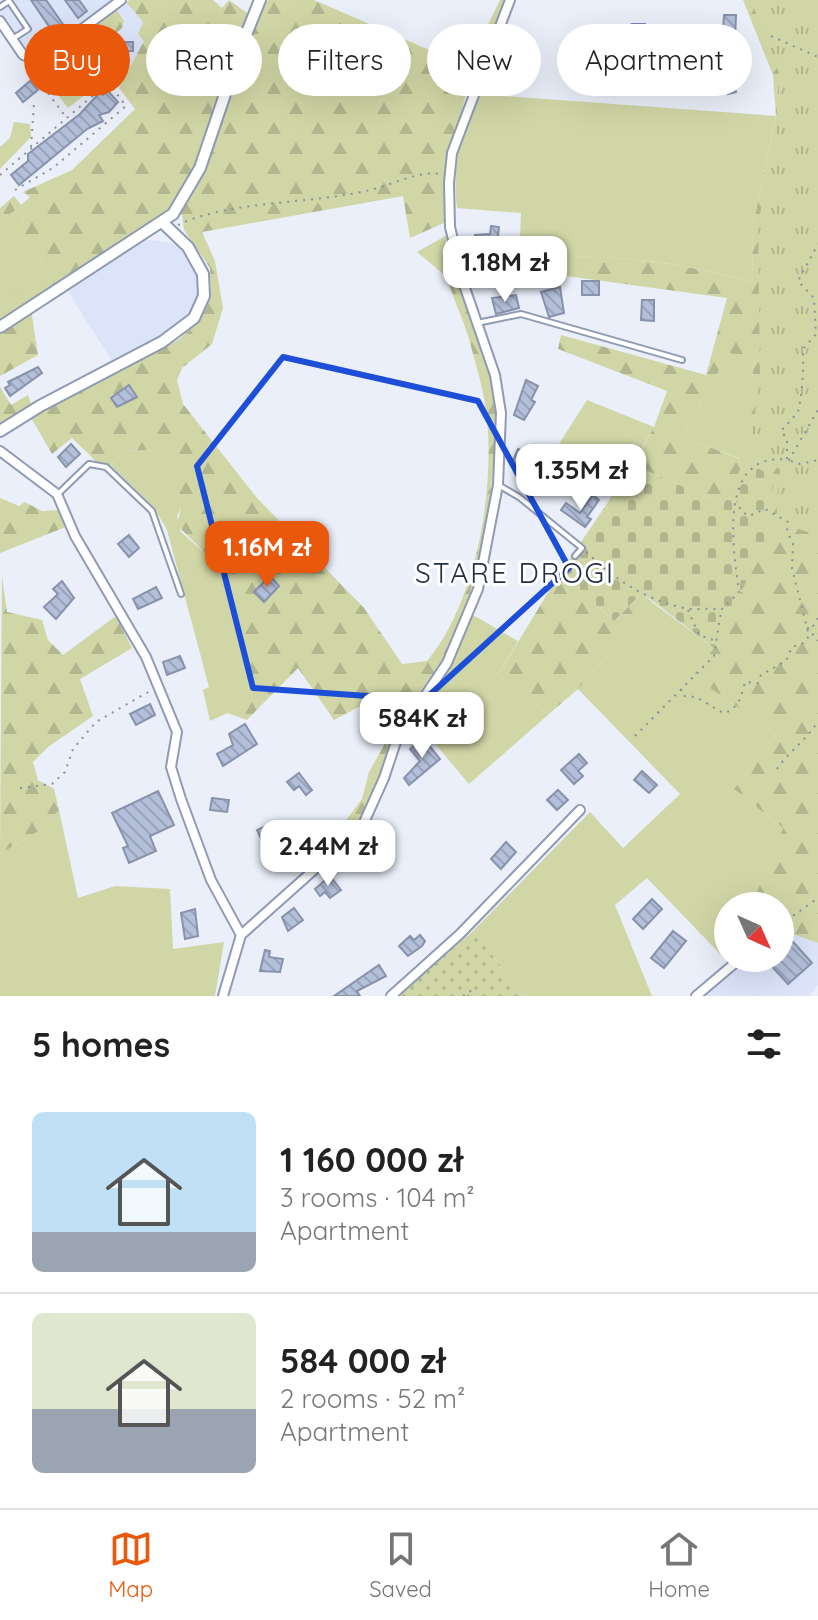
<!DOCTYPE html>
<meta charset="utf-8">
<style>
body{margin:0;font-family:Quicksand,sans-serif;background:#f2f2f2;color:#222;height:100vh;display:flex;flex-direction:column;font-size:30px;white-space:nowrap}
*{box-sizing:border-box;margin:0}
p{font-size:26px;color:#767676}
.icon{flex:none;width:44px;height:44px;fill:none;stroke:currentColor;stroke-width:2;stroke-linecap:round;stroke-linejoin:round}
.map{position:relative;height:996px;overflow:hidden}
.sheet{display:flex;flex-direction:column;background:#fff;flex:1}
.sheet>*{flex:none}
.banner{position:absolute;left:24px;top:24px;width:770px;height:72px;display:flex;gap:16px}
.needle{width:52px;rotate:135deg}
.tools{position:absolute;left:714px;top:892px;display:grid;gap:16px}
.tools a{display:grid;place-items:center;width:80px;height:80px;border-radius:50%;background:#fff;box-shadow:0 8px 32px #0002;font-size:40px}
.price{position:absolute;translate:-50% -68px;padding:0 18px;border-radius:16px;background:#fff;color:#222;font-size:26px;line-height:52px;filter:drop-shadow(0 2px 4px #0008)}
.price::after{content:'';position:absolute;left:50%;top:48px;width:24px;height:18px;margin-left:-12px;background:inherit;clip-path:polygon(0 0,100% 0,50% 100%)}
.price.active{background:#ea580c;color:#fff}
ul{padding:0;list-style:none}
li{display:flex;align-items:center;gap:24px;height:200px;padding:0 32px}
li+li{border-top:2px solid #e0e0e0}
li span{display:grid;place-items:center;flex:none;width:224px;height:160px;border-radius:12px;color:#555}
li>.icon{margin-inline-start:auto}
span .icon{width:96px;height:96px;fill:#fffc;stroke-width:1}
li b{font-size:34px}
h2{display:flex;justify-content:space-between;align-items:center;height:96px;padding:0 32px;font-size:34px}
.tag{padding:0 28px;border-radius:36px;background:#fff;box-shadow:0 8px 32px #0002;font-size:28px;line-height:72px}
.tag.active{background:#ea580c;color:#fff}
.tabs{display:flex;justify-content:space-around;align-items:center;height:112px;border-top:2px solid #e0e0e0;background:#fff;font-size:22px;color:#767676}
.tabs a{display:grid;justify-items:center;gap:4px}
.tabs .active{color:#ea580c}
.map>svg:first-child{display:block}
.built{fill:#dbe4f9}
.grass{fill:#d1d6a6}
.forest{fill:url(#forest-firs);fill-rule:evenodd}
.cemetery{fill:url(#cemetery-stones)}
.park{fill:url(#park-tufts)}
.garden{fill:url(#garden-dots)}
.water{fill:url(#water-waves);stroke:#798aaf;stroke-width:2}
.building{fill:url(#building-back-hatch);stroke:#8792ab;stroke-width:2}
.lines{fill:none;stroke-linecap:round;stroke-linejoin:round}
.service-casing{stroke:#8f9ab3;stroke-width:8}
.minor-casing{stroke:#8f9ab3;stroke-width:12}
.tertiary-casing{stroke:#8f9ab3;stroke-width:14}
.path{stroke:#8c909a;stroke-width:2;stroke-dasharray:2 6;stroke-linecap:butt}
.service{stroke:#fff;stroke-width:4}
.minor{stroke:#fff;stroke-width:8}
.tertiary{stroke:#fff;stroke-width:10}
.marked{fill:none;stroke:#1d4ed8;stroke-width:6;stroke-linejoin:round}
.labels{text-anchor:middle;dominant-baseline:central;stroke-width:6;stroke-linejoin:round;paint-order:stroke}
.neighbourhood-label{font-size:28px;letter-spacing:2px;fill:#252e43;stroke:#fff}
</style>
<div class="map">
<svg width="818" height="996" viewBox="0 0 818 996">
<defs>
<pattern id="forest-firs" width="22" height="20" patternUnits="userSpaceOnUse" patternTransform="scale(2)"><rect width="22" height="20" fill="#d1d6a6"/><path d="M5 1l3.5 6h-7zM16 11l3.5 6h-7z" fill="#b2b68e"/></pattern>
<pattern id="cemetery-stones" width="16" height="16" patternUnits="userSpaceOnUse" patternTransform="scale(2)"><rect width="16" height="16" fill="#d1d6a6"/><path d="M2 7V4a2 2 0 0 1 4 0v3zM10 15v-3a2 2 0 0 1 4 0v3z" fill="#b2b68e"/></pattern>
<pattern id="park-tufts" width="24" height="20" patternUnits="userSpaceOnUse" patternTransform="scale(2)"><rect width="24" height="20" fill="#d1d6a6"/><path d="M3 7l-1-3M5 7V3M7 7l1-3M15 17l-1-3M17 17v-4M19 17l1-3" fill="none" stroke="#b2b68e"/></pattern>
<pattern id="garden-dots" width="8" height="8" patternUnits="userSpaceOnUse" patternTransform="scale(2)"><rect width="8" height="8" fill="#d1d6a6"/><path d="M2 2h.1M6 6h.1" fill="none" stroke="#b2b68e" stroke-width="1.8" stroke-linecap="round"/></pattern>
<pattern id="water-waves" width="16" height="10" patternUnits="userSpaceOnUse" patternTransform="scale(2)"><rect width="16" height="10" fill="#a8bff1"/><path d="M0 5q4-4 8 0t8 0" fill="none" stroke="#8fa3ce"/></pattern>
<pattern id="building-back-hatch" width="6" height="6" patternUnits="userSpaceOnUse" patternTransform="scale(2)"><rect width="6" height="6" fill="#b4c0da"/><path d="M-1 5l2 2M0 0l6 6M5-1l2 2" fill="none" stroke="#99a4ba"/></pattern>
</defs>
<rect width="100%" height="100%" fill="#eaeffa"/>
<g class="built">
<path d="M0,0H111L45,51L25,48L0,13Z"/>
<path d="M126,2L143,22L144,41L119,88L87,57L122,28L124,21L116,9Z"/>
<path d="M143,239L177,244L198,270L199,298L182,323L112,361L67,290Z"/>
<path d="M780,930L818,943V985L809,996H700L746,958H780Z"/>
</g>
<g class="grass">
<path d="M500,0H508L466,94L464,65L474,53Z"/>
<path d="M477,94L776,116L752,230L753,282C677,262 598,249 519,262L521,213L457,208C452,162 461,136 477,94Z"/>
<path d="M14,122L30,124L31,137L0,169V147L10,138Z"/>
<path d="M21,205L26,242L36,250L47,270L4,303L0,298V221Z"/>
<path d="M449,234L442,251L446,276L417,252Z"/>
<path d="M729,353L755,357L741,459L682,436Z"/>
<path d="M587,400L654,427L613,498L552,455Z"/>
<path d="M154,450L167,460L170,468L181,508L177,516L181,532L209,557L222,578L243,639L252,697L247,704L210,721L203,690L209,687L167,530L153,506L111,466L126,451Z"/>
<path d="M653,603L714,648L694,676L776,734L734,789L783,828L754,906H728V958H735L733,960L723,957L647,878L615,905L652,996H525L473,931L590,812L623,848L680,794L578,689Z"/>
<path d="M473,615L518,641L498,675L549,714L469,784L421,727Z"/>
<path d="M59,810L78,898L115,886L170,889L173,949L224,942L215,996H0V854L39,831Z"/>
</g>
<g class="forest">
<path d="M130,0H213L222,8L229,0L257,20L268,0H314L464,65L466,94L444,178L446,222L410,238L403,196L202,232L215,261L223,308L212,344L182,368L177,380L183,404L257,498L364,608L402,664L427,661C477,602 496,486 486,410C483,387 475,362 469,339C459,303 435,271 449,234L490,372L497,426L486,540L459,628L442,662L417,696L364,816L353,827L346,820L362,799L369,772L391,733L366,703L334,720L298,668L247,720L227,713L247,704L252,697L243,639L221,578L209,557L177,525L181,508L167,460L154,450L126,451L106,471L72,438L52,454L26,409L0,426V387L11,405L28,395L35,415L178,340L200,321L211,298L210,268L184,230L182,214L141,229L30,303L38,355L0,376V298L4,302L47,270L36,250L26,242L21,206L0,221V208L14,196L21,205L30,197L23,192L72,170L135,109L119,88L144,41L138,34L143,22L126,2Z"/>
<path d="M743,0H818V943L780,930V906L752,904L783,828L734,789L776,734L693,676L714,648L724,504L633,465L654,427L667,391L558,349L561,335L706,375L727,298L566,276L522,281L519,262C598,249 676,262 753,282L752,230L776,116L773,75ZM729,353L755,358L740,459L682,436Z"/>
<path d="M116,9L124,21L122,28L87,57L74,43Z"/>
<path d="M76,75L90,91L68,108L55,91Z"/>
<path d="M0,498L19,506L25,502L42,511L62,510L68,526L0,553Z"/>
<path d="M560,573L614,621L642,593L653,603L578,689L549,714L498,675Z"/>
<path d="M2,576L7,612L42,620L48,640L63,655L116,616L132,648L80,679L93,716L48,747L33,762L38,780L54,789L59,810L39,831L0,854Z"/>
</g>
<path class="cemetery" d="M743,463L775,475L763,547L714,648L642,593L614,621L560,573L633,465L724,504Z"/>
<path class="park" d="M751,0H818V535L776,522L780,469L749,457L760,377L758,223L775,142L779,73Z"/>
<path class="garden" d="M473,931L525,996H398Z"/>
<path class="water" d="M632,24H645L654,35L646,56L633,61L624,48L628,26Z"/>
<g class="building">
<path d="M31,0H46L67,30L56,37Z"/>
<path d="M65,0H79L87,11L78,18Z"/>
<path d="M724,15H736L735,41L729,43H722Z"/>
<path d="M120,37L124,42H133V51H121L114,58L123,68L116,74L99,57Z"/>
<path d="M726,51L736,92L728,94L726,87L721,88L714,61Z"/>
<path d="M72,52L79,62L51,83L44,74Z"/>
<path d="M30,81L38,90L23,102L16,93Z"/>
<path d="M108,91L118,102L109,112L99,115L103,121L87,129L19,185L11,175L28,161V154L80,114L100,92L103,95Z"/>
<path d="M491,226L499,227L497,244L485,242L484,250L473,248L475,235L490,234Z"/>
<rect x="582" y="281" width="17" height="14"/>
<path d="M560,287L564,313L549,317L541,292Z"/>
<path d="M516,295L519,308L496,314L492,298Z"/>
<path d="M642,300H654V321L641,320Z"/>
<path d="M38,367L42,373L10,396L5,388L10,385L8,382Z"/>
<path d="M526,380L538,386L531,400L535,402L524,420L514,415Z"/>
<path d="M129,385L137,397L117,407L111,398Z"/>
<path d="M71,444L80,454L66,467L58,457Z"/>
<path d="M518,449L530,454L520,470L511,465Z"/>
<path d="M593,495L599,500L587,517L591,519L585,527L561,510L566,503L580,513Z"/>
<path d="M129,535L139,548L129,557L118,544Z"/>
<path d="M270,576L279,586L264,602L254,592Z"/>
<path d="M62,581L74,598L56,619L44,607L58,594L53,589Z"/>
<path d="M156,587L162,598L138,609L133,599Z"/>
<path d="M180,656L185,668L167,675L163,662Z"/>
<path d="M150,704L155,715L136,725L130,714Z"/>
<path d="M245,724L257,744L223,766L217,754L233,745L229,734Z"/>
<path d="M423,738L440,759L409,785L404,778L420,761L410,749Z"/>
<path d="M579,754L587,763L578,771L583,776L574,784L561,770Z"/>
<path d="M642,771L657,785L649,793L634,780Z"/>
<path d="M299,773L312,790L306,795L299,786L294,790L287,782Z"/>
<path d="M558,790L568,800L557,810L547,800Z"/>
<path d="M158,791L174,825L150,836L156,851L129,863L123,848L128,846L112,813Z"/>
<path d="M212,798L229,800L227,812L210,810Z"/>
<path d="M275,822L281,835L263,843L257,830Z"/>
<path d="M506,842L516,852L501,869L491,859Z"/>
<path d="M330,876L341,890L330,898L325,892L320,896L315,889Z"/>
<path d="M652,899L662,909L643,929L633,919Z"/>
<path d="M294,908L303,920L288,931L282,917Z"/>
<path d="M195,909L198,936L185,939L181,913Z"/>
<path d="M673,931L686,941L664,968L651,958Z"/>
<path d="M786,934L812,963L788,984L764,958H780V940Z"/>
<path d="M420,935L425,941L422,946L408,956L399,946L410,936L414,940Z"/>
<path d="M265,950L270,951L269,957L283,959L280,972L260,971Z"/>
<path d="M379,965L386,976L357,991L360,996H334Z"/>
</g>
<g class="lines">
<defs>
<g id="service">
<path d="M0,7L9,1L28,29L14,38"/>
<path d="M477,323L521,314L682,360"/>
<path d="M500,486L519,497L582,548L575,556"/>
<path d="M59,493L89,464L106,467L152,511L181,594"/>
</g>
<g id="minor">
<path d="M0,21L23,55L39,61L121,0"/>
<path d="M0,451L57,494L75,536L146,657L177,732L171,767L181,799L211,880L241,935"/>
<path d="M223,996L241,935L362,827L384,778L398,736L447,663L478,589L498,485L501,413L495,375L464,285L450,227L449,183L452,153L510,0"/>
<path d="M391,996L460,934L580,810"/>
<path d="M696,996L741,958"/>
</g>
<g id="tertiary">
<path d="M0,327L173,214L200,168L241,47L260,0"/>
<path d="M0,431L40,406L162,342L194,318L204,296L203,274L188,247L163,223"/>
</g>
</defs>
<use href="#service" class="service-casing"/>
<use href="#minor" class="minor-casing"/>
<use href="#tertiary" class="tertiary-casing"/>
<g class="path">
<path d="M771,36L818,57"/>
<path d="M48,93L65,116"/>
<path d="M31,147L34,103"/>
<path d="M0,175L96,93L77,71"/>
<path d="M15,190L53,168L126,106L108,82L96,93"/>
<path d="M178,225C232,199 314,205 374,189C396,183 418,171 440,174"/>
<path d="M787,459V439L781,431L798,412C802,396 804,368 803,349L816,334L814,298L798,281L818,244"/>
<path d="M791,461L800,464L818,460"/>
<path d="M586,552C615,579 643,599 684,608C696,611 708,607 721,610L739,592C733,548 717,450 789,460L818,410"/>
<path d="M688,610L699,635L716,641"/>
<path d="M818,618L813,626L807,627L818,641"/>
<path d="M681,689L683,696L696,697L723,713C739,710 742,694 745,682L758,683L761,675L786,661L792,647L804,643L809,636L792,568L793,544L787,531L788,522L765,509L749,516L741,511L737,501"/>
<path d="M635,736L714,656L721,611"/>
<path d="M777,769C790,750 806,741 818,721"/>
<path d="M20,788L52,784L65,772L73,749L96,722L150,691"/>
<path d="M780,925L818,898"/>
<path d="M463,996L470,991L475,996"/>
</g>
<use href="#service" class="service"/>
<use href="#minor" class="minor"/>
<use href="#tertiary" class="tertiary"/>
</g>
<path class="marked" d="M283,357L478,401L569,568L424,700L253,688L197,466Z"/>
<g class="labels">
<g class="neighbourhood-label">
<text x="515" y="572">STARE DROGI</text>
</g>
</g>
</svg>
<div class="tools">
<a><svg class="needle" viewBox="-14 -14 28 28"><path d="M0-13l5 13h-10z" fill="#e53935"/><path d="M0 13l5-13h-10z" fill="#767676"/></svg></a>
</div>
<b class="price" style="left:505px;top:304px">1.18M zł</b>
<b class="price" style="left:581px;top:512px">1.35M zł</b>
<b class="price active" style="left:267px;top:589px">1.16M zł</b>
<b class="price" style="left:422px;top:760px">584K zł</b>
<b class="price" style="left:328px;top:888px">2.44M zł</b>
<div class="banner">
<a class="tag active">Buy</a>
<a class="tag">Rent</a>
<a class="tag">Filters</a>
<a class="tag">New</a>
<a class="tag">Apartment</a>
</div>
</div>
<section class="sheet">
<h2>5 homes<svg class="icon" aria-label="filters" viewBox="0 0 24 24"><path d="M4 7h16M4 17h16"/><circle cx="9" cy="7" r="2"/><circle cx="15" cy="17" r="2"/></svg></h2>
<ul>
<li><span style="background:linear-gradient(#bfe0f5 75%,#9aa5b1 0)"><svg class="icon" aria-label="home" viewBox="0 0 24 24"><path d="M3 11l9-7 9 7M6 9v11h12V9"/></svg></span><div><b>1 160 000 zł</b><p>3 rooms · 104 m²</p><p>Apartment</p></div></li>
<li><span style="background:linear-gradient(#dfe7d0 60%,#9aa5b1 0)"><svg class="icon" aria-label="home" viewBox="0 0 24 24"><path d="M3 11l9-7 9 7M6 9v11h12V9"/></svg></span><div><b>584 000 zł</b><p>2 rooms · 52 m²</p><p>Apartment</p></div></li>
</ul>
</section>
<nav class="tabs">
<a class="active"><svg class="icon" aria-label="map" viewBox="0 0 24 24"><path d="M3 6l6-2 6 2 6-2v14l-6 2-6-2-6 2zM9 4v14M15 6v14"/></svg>Map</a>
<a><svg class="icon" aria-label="saved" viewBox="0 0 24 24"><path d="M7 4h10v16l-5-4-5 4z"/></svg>Saved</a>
<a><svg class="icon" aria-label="home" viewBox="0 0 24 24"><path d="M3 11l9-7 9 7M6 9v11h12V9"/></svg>Home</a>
</nav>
